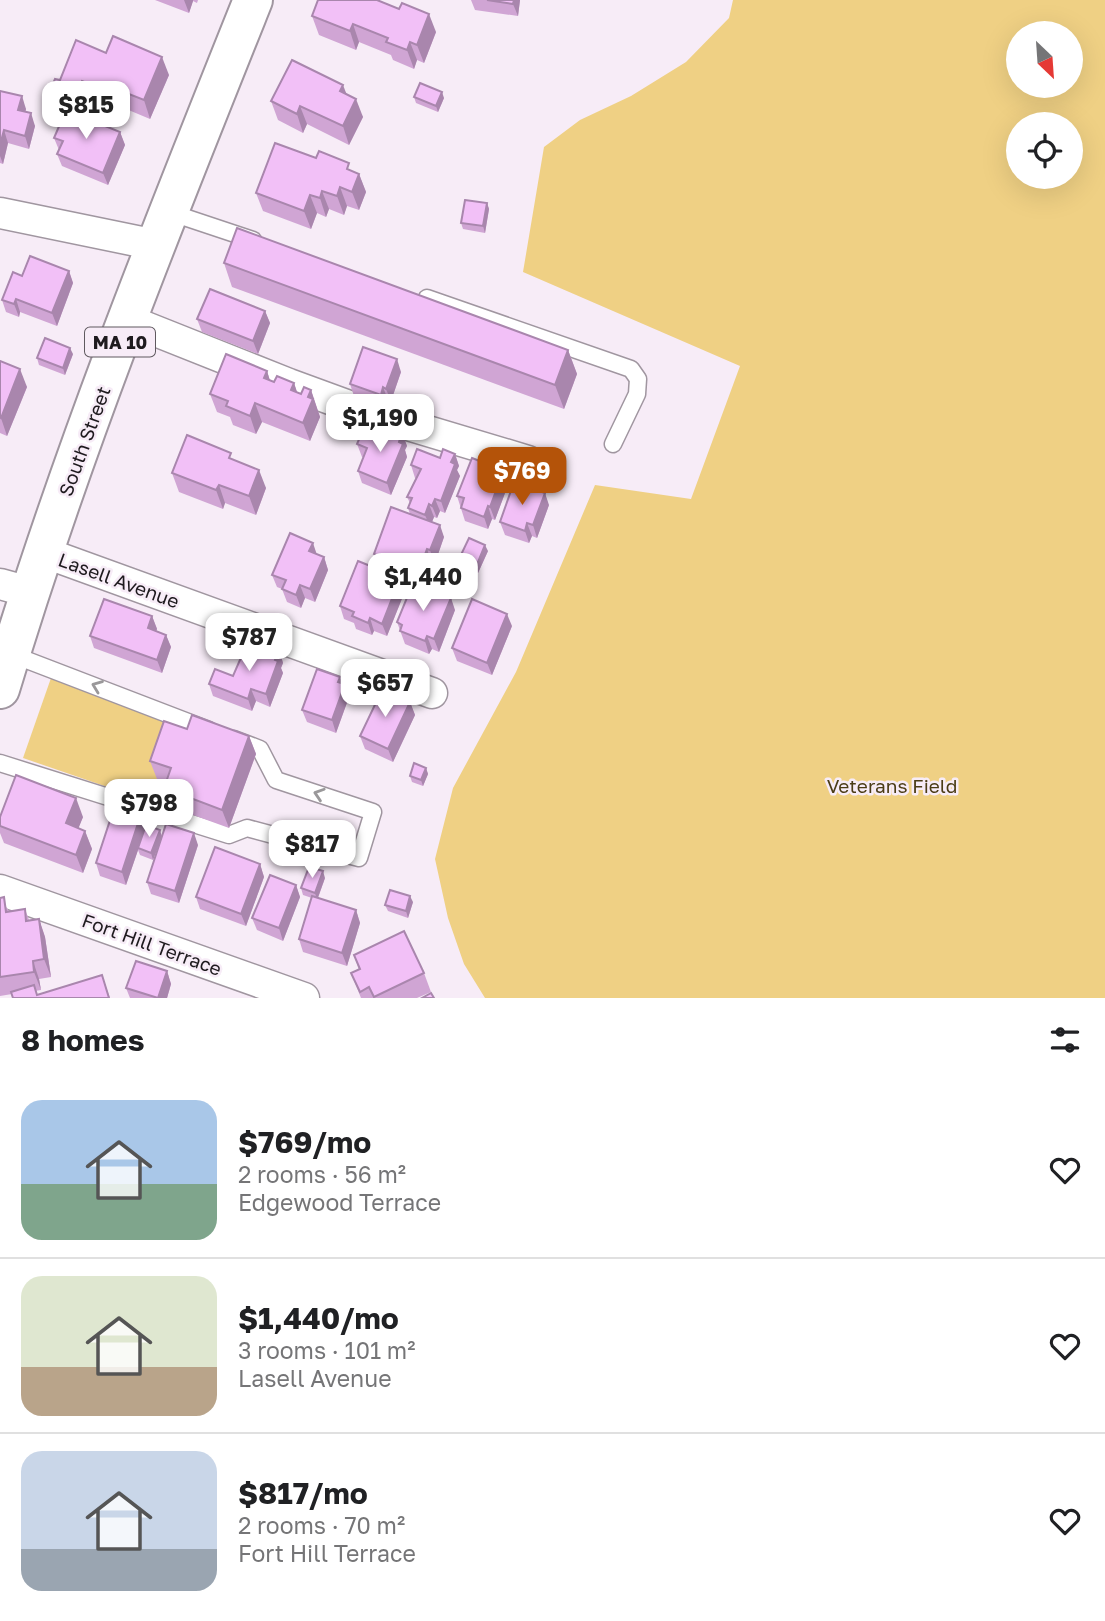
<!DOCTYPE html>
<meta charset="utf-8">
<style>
body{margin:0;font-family:"Golos Text",sans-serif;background:#f6f6f6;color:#202124;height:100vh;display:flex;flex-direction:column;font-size:26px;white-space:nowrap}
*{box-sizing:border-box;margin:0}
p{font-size:23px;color:#757577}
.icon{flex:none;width:38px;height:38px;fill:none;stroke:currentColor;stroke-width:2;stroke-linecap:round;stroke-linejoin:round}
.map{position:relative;height:998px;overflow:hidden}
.panel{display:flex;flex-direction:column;background:#fff;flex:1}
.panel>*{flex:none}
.needle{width:46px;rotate:155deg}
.buttons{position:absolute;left:1006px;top:21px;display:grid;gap:14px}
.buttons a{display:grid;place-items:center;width:77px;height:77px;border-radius:50%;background:#fff;box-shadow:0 7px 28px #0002;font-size:35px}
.price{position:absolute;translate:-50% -60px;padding:0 16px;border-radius:14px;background:#fff;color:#222;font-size:23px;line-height:46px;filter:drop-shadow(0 2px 4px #0008)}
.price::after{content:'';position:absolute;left:50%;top:42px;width:21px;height:16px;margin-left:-10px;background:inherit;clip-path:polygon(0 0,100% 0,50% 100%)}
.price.selected{background:#b45309;color:#fff}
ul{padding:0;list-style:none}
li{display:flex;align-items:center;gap:21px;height:175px;padding:0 21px}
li+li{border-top:2px solid #e0e0e0}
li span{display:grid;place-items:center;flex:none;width:196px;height:140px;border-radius:21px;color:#555}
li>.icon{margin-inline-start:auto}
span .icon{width:84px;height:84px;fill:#fffc;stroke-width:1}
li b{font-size:30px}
h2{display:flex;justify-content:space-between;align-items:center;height:84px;padding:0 21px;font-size:30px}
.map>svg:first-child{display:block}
.green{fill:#efd084;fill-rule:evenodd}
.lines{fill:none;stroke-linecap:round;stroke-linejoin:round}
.lane-casing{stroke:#a096a0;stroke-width:19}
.street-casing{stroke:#a096a0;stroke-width:33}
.primary-casing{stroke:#a096a0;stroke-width:42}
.lane{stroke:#fff;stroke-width:16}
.street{stroke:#fff;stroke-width:30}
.primary{stroke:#fff;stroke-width:38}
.wall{fill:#d0a5d4}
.shaded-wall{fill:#a986ad}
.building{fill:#f2c0f7;stroke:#a986ad;stroke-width:2}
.oneway{stroke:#9a989a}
.labels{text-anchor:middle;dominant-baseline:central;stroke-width:5;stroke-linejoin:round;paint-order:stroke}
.shield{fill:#f7ecf7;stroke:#5f595f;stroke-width:2}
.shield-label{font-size:18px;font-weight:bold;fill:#1e1a1e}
.street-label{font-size:19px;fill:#1e1a1e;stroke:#f7ecf7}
.park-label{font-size:19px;fill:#4b3c16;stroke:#f7ecf7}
</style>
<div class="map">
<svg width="1105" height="998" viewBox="0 0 1105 998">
<rect width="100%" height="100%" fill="#f7ecf7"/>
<g class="green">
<path d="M733,0H1105V998H485L464,964L448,918L435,859L453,788L516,672L595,485L691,499L740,366L523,272L544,147L580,120L631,96L686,62L729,18ZM1071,33V86H1018V33ZM1071,124V177H1018V124Z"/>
<path d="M51,678L179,722L151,802L23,758Z"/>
</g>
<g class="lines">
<defs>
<g id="lane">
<path d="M169,212L253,240"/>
<path d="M427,298L631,369L638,379L637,394L613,444"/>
<path d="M11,654L209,730"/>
<path d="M0,763L229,835L247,828L359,858L373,812L276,780L260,749L234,739"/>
</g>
<g id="street">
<path d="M0,213L156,245"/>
<path d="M128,320L289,384L371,414L528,461"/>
<path d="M43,552L432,693"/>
<path d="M0,584L29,592"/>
<path d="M0,890L304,998"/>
</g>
<path id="primary" d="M0,689C70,455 162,227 253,0"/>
</defs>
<use href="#lane" class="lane-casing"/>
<use href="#street" class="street-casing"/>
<use href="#primary" class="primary-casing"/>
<use href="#lane" class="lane"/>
<use href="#street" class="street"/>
<use href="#primary" class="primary"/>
</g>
<g class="wall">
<path d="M155,0H198L197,3L193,1L189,13Z"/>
<path d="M471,0H520L518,16L475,10Z"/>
<path d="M312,16L436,32L424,63L417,60L414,69L393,60L391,55L359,42L356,50L319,35Z"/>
<path d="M106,53L169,75L150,119L107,101L105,106L88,99L81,116L120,132L125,145L108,185L62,166L57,154L59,150L54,138L64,115L55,112L49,93L60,80Z"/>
<path d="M0,91L26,109L25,112L35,126L29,149L8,143L3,164L0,163Z"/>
<path d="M347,94L363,117L349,145L307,124L303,133L278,120L271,101Z"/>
<path d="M414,97L444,98L438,112L416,103Z"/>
<path d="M359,174L366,192L359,210L347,206L344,215L329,209L326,217L317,213L311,229L263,211L256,193Z"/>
<path d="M487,203L489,209L485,233L463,229L461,223Z"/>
<path d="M224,263L568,350L577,374L564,409L232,287Z"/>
<path d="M69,271L73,283L57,326L20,312L19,317L6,312L2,300L22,276Z"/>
<path d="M265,311L270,323L258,354L202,332L197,319Z"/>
<path d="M73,354L65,375L39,365L37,358Z"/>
<path d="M0,361L27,387L7,436L0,433Z"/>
<path d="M267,371L270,381L274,382L294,383L297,392L301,394L311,390L320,417L310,441L262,422L256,434L233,425L230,417L217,412L210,394Z"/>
<path d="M401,372L391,401L388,400L385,407L354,396L350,384Z"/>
<path d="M402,433L407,446L405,450L407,457L391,495L362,483L358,471L363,457H362L357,444L385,440Z"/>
<path d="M455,454L459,466L457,470L460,476L445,513L440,511L437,518L434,517L432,522L444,537L435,563L431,561L423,583L378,567L374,554L410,514L408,508L410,503L407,497L416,478H415L411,465Z"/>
<path d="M234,460L266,488L256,515L225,503L223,509L179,492L172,473Z"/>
<path d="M504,481L503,486L505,493L495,520L492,519L488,529L465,521L457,496Z"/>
<path d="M549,505L537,538L532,536L529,543L505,535L500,522Z"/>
<path d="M488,551L478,573L461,566L459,559Z"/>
<path d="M317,554L324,557L328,570L315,602L305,598L301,608L287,602L282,589L277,587L272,575Z"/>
<path d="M405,591L387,636L374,631L372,635L356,629L354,623L344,619L340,606Z"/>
<path d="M455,610L439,652L432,649L429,654L405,644L397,622Z"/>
<path d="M152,616L157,629L156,631L166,635L171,647L162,673L94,648L90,636Z"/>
<path d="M512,626L492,675L457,661L452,648Z"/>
<path d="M279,650L283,663L281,668L283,673L270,707L256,701L252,711L213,696L209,684L233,676L262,652Z"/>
<path d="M342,684H345L349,697L336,733L307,722L302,710Z"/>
<path d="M410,702L415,715L393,762L365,749L360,736Z"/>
<path d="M187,729L249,736L256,754L229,828L171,807L164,788L166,783L157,779L150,761Z"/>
<path d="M426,768L428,774L423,786L412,782L410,776Z"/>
<path d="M143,808L148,821L146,827L162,836L198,845L179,903L151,894L147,882L158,847L153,860L140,855L138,850L126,885L100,876L96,863Z"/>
<path d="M0,817H83L78,828L85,831L92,849L83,873L4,843L0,833Z"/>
<path d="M260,864L264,877L246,926L200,909L196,897Z"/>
<path d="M325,878L318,898L356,910L360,923L347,966L303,952L299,939L312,898L303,895L301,888Z"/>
<path d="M296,885L300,897L283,941L257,930L252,918Z"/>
<path d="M0,898L9,911L25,909L29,920L39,919L45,937L51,977L39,979L41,990L35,991L37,995L102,975L110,998H13L12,994L0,996Z"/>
<path d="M413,902L408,918L388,911L385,905Z"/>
<path d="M354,955L424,973L431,992L417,998H361L351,973L359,970Z"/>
<path d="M167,971L171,984L167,998H130L126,988Z"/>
</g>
<g class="shaded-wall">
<path d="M184,0H193V1L189,13Z"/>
<path d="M514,0H520L518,16L513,4Z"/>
<path d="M429,14L436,32L424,63L417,45Z"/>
<path d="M353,24L359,42L356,50L350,31Z"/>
<path d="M410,42L417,60L414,69L407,50Z"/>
<path d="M162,57L169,75L150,119L144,100Z"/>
<path d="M82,81L88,99L79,121L72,103Z"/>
<path d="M101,83L107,101L105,106L99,88Z"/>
<path d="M343,85L350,103L340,91Z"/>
<path d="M442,92L444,98L438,112L436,106Z"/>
<path d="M22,96L26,109L23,122L18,110Z"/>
<path d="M356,99L363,117L349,145L343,126Z"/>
<path d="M300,106L307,124L303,133L297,114Z"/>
<path d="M31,113L35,126L29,149L25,136Z"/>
<path d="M4,130L8,143L3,164L0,156V145Z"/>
<path d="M120,132L125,145L108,185L103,173Z"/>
<path d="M359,174L366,192L359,210L352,192Z"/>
<path d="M340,187L347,206L344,215L337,196Z"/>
<path d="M322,191L329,209L326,217L320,198Z"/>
<path d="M310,195L317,213L311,229L304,211Z"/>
<path d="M487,203L489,209L485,233L483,226Z"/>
<path d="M69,271L73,283L57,326L52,313Z"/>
<path d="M16,299L20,312L19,317L14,304Z"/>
<path d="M265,311L270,323L258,354L253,341Z"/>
<path d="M70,348L73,354L65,375L63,368Z"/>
<path d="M568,350L577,374L564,409L555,385Z"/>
<path d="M397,359L401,372L391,401L386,389Z"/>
<path d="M20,369L27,387L7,436L1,418Z"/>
<path d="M267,371L273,390L264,378Z"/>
<path d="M294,383L300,401L291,390Z"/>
<path d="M383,387L388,400L385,407L381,395Z"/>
<path d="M311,390L320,417L310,441L303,423L308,397Z"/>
<path d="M255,403L262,422L256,434L250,416Z"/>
<path d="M402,433L407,446L405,450L407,457L391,495L387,483Z"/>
<path d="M455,454L459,466L457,470L460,476L445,513L441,501L451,462Z"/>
<path d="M500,469L504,481L503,486L505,493L495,520L490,507L496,479Z"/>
<path d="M259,470L266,488L256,515L249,496Z"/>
<path d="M219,485L225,503L223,509L216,490Z"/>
<path d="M545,493L549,505L537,538L533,525Z"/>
<path d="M435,499L440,511L437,518L432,506Z"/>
<path d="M429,504L434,517L430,527L425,515Z"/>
<path d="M488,506L492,519L488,529L484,517Z"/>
<path d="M527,523L532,536L529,543L525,531Z"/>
<path d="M440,525L444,537L435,563L430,550Z"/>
<path d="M313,543L317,555L309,551Z"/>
<path d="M485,545L488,551L478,573L476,567Z"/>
<path d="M427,549L431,561L423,583L419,571Z"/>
<path d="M324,557L328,570L315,602L310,589Z"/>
<path d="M400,578L405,591L387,636L382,624Z"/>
<path d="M300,585L305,598L301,608L296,595Z"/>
<path d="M451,598L455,610L439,652L434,639Z"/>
<path d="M507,614L512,626L492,675L487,663Z"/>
<path d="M152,616L157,629L152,640L148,628Z"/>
<path d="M370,618L374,631L372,635L368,623Z"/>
<path d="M166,635L171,647L162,673L157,660Z"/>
<path d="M427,636L432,649L429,654L425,641Z"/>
<path d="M279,650L283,663L281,668L283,673L270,707L266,694Z"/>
<path d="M340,677L344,687L345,684L349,697L336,733L332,720Z"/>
<path d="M251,689L256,701L252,711L248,699Z"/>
<path d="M410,702L415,715L393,762L388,749Z"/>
<path d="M249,736L256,754L229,828L222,810Z"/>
<path d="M426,768L428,774L423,786L421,780Z"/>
<path d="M76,798L83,817L73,842L66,823Z"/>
<path d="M143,808L148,821L126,885L122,872Z"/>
<path d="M160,830L162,837L153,860L151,853Z"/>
<path d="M85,831L92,849L83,873L76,855Z"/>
<path d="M194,833L198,845L179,903L175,891Z"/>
<path d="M260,864L264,877L246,926L241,914Z"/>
<path d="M323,871L325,878L317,900L315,893Z"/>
<path d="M296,885L300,897L283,941L279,928Z"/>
<path d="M410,896L413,902L408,918L406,911Z"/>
<path d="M356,910L360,923L347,966L342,953Z"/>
<path d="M39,919L45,937L51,977L44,959Z"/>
<path d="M33,961L39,979L41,990L34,972Z"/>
<path d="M167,971L171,984L167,998H158Z"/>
</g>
<g class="building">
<path d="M318,0H377L399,9L402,3L429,14L417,45L410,42L407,50L386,42L388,38L353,24L350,31L312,16Z"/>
<path d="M487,0H514L513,4Z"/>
<path d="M113,36L162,57L144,100L101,83L99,88L82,81L72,103L49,93L55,79L60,80L76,40L106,53Z"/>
<path d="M292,60L343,85L340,91L356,99L343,126L300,106L297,114L271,101Z"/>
<path d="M420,83L442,92L436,106L414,97Z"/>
<path d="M0,91L22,96L18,110L31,113L25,136L4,130L0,145Z"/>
<path d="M66,110L120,132L103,173L57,154L63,141L54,138Z"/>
<path d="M275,143L316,158L319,151L349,163L347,169L359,174L352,192L340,187L337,196L322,191L320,198L310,195L304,211L256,193Z"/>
<path d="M465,200L487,203L483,226L461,223Z"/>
<path d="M237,228L568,350L555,385L224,263Z"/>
<path d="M30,256L69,271L52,313L16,299L14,304L2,300L13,272L22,276Z"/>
<path d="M210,289L265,311L253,341L197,319Z"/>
<path d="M45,338L70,348L63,368L37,358Z"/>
<path d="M363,347L397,359L386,389L383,387L381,395L350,384Z"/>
<path d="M226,354L267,371L264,378L274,382L277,376L294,383L291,390L301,394L304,387L311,390L308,397L313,399L303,423L255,403L250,416L226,406L228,401L210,394Z"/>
<path d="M0,361L20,369L1,418L0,417Z"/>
<path d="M390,428L402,433L399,442L403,444L387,483L358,471L367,448L357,444L363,430L385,440Z"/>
<path d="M187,435L231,453L229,458L259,470L249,496L219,485L216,490L172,473Z"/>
<path d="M417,449L440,458L443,449L455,454L451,462L455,464L441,501L435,499L432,506L429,504L425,515L408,508L412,498L407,497L421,469L411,465Z"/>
<path d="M472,458L500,469L496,479L500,480L490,507L488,506L484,517L461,508L464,498L457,496Z"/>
<path d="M514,482L545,493L533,525L527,523L525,531L500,522Z"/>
<path d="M391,507L440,525L430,550L427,549L419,571L374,554Z"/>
<path d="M290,533L313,543L309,551L324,557L310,589L300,585L296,595L282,589L286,580L272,575Z"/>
<path d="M469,538L485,545L476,567L459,559Z"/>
<path d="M358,561L400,578L382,624L370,618L368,623L352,616L354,612L340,606Z"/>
<path d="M413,583L451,598L434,639L427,636L425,641L400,631L402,625L397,622Z"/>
<path d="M104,599L152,616L148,628L166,635L157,660L90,636Z"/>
<path d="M472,599L507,614L487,663L452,648Z"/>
<path d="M265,645L279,650L275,660L278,661L266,694L251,689L248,699L209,684L215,669L233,676L246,646L262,652Z"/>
<path d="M317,669L340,677L338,682L345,684L332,720L302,710Z"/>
<path d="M382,690L410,702L388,749L360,736Z"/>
<path d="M192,715L249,736L222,810L164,788L171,768L150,761L164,721L187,729Z"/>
<path d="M414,763L426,768L421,780L410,776Z"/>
<path d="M16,775L76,798L66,823L85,831L76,855L0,826V817Z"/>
<path d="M117,799L143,808L122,872L96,863Z"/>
<path d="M166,824L194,833L175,891L147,882Z"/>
<path d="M146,825L160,830L151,853L138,848Z"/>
<path d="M215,847L260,864L241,914L196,897Z"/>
<path d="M309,867L323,871L315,893L301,888Z"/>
<path d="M270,875L296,885L279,928L252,918Z"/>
<path d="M390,890L410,896L406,911L385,905Z"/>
<path d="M312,896L356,910L342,953L299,939Z"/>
<path d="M4,897L6,912L25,909L26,921L39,919L44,959L33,961L34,972L0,977V898Z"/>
<path d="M404,931L424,973L374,997L369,987L360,992L351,973L360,969L354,955Z"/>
<path d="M136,961L167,971L158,998L126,988Z"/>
<path d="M102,975L109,998H13L11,992L34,985L37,995Z"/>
<path d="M431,993L434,998H422Z"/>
</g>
<defs><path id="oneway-chevron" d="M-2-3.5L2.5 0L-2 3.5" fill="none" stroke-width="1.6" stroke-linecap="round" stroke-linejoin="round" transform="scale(1.75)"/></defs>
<g class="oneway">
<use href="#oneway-chevron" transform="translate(97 686) rotate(-159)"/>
<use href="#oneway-chevron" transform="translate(319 794) rotate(-162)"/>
</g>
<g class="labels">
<rect class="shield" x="85" y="327.5" width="70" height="29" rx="5"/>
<g class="shield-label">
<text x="120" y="342">MA 10</text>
</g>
<g class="street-label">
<text transform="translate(84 441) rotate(-70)">South Street</text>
<text transform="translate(119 580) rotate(20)">Lasell Avenue</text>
<text transform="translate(152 944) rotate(20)">Fort Hill Terrace</text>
</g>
<g class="park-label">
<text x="892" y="785">Veterans Field</text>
</g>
</g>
</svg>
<div class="buttons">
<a><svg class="needle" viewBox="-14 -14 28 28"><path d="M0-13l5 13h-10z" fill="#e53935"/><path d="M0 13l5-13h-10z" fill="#757577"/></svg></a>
<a><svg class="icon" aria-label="locate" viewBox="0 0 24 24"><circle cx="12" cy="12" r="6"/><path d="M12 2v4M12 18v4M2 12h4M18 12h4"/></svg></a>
</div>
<b class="price" style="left:86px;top:141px">$815</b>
<b class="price" style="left:380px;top:454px">$1,190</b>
<b class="price selected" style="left:522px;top:507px">$769</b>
<b class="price" style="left:423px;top:613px">$1,440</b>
<b class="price" style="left:249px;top:673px">$787</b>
<b class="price" style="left:385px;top:719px">$657</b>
<b class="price" style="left:149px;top:839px">$798</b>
<b class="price" style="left:312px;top:880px">$817</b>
</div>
<section class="panel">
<h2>8 homes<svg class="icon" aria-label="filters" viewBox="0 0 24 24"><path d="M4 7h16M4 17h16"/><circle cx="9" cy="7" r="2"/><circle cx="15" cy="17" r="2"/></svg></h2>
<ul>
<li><span style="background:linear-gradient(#a9c7e8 60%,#7fa58c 0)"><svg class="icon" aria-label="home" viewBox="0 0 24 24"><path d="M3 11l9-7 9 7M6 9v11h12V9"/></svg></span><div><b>$769/mo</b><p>2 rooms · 56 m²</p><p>Edgewood Terrace</p></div><svg class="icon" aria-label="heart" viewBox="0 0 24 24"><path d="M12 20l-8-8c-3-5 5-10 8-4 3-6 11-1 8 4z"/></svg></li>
<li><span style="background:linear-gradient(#dfe7d0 65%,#b9a48a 0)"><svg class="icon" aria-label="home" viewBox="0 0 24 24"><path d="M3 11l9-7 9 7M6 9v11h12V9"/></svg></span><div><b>$1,440/mo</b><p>3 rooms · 101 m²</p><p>Lasell Avenue</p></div><svg class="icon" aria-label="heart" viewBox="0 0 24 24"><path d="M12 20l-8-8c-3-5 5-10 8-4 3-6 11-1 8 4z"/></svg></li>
<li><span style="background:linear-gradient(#c9d6e8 70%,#9aa5b1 0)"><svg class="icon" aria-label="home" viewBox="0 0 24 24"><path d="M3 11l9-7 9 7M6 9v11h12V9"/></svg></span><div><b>$817/mo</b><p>2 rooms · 70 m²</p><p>Fort Hill Terrace</p></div><svg class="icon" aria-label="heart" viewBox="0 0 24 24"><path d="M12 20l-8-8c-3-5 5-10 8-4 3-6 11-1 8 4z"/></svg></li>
</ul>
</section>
